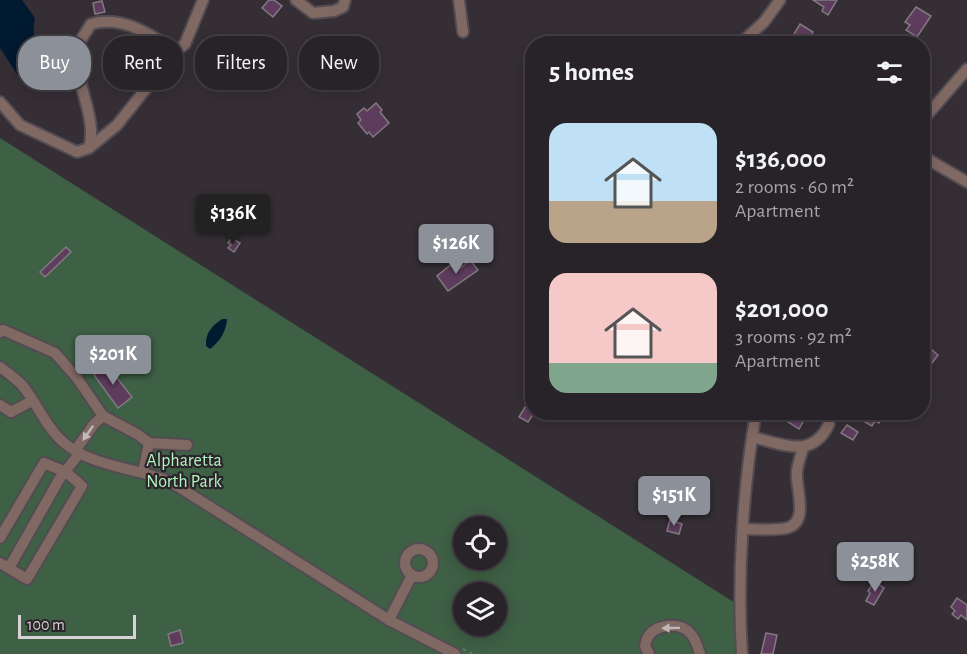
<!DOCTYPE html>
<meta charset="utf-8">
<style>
body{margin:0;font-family:"Alegreya Sans",sans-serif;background:#342f34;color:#f1f3f6;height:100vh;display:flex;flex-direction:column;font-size:22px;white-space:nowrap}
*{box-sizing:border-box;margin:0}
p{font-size:20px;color:#a5a4a8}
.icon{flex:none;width:33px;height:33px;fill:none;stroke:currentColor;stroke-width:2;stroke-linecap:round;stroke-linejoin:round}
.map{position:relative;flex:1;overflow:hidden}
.panel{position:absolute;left:525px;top:36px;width:405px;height:384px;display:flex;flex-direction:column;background:#282328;border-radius:24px;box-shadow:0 3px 15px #0003,0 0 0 2px #444045}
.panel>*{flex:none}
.banner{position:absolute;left:18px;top:36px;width:417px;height:54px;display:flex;gap:12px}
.fabs{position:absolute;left:453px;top:516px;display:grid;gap:12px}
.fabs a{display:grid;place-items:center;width:54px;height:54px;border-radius:50%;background:#282328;box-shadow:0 3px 15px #0003,0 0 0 2px #444045;font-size:30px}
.scale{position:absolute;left:18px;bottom:15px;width:118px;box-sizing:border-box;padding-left:6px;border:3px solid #d6d2d6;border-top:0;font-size:16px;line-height:21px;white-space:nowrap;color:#d6d2d6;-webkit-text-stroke:4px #2b252b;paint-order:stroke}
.price{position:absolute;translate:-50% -51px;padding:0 14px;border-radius:6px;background:#8c9099;color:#fff;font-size:20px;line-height:39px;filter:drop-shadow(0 2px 3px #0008)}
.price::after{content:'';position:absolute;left:50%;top:36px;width:18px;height:14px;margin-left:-9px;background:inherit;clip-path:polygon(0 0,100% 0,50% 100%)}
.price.on{background:#222;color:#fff}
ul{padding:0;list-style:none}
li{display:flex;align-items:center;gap:18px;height:150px;padding:0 24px}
li span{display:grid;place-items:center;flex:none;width:168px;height:120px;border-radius:18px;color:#555}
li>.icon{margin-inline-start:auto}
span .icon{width:72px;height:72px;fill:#fffc;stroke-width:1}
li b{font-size:26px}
h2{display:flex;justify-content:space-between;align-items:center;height:72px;padding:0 24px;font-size:26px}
.tag{padding:0 21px;border-radius:24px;background:#282328;box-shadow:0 3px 15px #0003,0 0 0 2px #444045;font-size:21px;line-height:54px}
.tag.on{background:#8c9099;color:#fff}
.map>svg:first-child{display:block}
.green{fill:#3e6045;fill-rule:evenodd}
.water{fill:#001a30}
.building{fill:#5e3c5d;stroke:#827a81;stroke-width:1.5}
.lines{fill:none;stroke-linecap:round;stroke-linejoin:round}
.minor-casing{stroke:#524c52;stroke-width:14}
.path{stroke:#7c777c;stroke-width:1.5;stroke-dasharray:3 4.5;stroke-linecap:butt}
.minor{stroke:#806863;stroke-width:10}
.oneway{fill:#c0b8b9}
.labels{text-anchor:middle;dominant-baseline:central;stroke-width:4.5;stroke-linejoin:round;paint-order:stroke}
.park-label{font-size:18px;fill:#b2f4be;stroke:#2b252b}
</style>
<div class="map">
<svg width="967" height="654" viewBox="0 0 967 654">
<rect width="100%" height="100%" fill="#352f35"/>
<path class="green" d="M0,138L740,606L744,654H0ZM464,526H496V560H464ZM464,592H496V626H464Z"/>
<g class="water">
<path d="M0,0H22L35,18C31,39 37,48 44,67C38,76 37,81 26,84L22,82L0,48Z"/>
<path d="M222,319H227C226,332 220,341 210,349L206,346C205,333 212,326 222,319Z"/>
</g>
<g class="building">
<path d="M269,0H274L282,6L273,17L262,8Z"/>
<path d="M813,0H837L828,15L822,11L824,7Z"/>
<path d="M102,1L105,12L95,14L93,3Z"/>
<path d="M916,7L931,16L917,37L906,30L910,25L905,22Z"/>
<path d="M800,24L813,32L805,44H788Z"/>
<path d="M376,103L382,110L380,112L389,123L373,137L369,132L367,134L358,123L361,120L357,114L364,108L367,111Z"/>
<path d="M231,238L240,243L234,252L228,248L231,245L228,243Z"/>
<path d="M66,247L71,252L45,277L40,272Z"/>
<path d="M470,260L478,270L448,291L437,276L453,263L458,270Z"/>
<path d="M931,349L938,355L922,376V351L926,354Z"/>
<path d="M107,365L132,397L118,408L94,375Z"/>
<path d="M532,396V416L528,422L519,417Z"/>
<path d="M790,412H803L807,415L799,429L785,420Z"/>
<path d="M847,412H876L883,416L879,423L875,421L872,426Z"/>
<path d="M847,425L858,432L853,440L841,433Z"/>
<path d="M674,482L688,485L682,506L668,502Z"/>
<path d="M670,520L682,524L679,534L667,531Z"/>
<path d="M874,581L884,588L874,605L866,601L870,593L868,591Z"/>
<path d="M957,598L967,605V620L961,615L958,619L952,614L955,611L951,607Z"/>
<path d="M180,630L183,643L171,646L168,634Z"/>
<path d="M766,633L777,635L773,654H761Z"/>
</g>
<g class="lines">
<defs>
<g id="minor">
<path d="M296,0L313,13L334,11L343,7L345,0"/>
<path d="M459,0L463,32"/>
<path d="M740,44L764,22L780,0"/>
<path d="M0,102L20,125L77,152L89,148C99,116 69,74 79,44C82,37 87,31 91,24C123,15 151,35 176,51L185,44L203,0"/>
<path d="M922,121L967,69"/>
<path d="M89,148L117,125L176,51"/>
<path d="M922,156L967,182"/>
<path d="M0,332L3,330L55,353L77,378L103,416L137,434L149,443L187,445"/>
<path d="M0,367C8,373 15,378 22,385C37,403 45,426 63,442C94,468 135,467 171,482L389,620L455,654"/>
<path d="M0,405L11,412L32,401"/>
<path d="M752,437C783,444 812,460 829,424"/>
<path d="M75,451L94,424L103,416"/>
<path d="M143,472L149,443"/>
<path d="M744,529C757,529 773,531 787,528C810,522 795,487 797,471C798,463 801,455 803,448"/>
<path d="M0,538L44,463L66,472L82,486L27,579L0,563"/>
<circle cx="419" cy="563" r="14"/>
<path d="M9,568L60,478L79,454"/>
<path d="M389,620L412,575"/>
<path d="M649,654L645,646C646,643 646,640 648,637C655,624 680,622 690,633C695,638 698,647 700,654"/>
<path d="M742,654C737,578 743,488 756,412"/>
</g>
</defs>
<use href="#minor" class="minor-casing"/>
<path class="path" d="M463,649L473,654"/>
<use href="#minor" class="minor"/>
</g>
<defs><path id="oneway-solid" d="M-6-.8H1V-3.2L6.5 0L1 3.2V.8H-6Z" transform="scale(1.5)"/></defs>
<g class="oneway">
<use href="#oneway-solid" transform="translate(88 433) rotate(125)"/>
<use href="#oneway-solid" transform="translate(671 628) rotate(179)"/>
</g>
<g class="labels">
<g class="park-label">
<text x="184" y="461">Alpharetta<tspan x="184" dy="21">North Park</tspan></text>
</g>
</g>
</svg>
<div class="fabs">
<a><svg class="icon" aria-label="locate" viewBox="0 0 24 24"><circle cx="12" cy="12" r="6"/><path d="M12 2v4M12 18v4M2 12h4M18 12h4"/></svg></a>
<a><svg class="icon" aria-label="layers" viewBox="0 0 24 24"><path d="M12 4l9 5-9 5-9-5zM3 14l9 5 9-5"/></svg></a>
</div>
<div class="scale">100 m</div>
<b class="price on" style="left:233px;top:245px">$136K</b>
<b class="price" style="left:456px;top:275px">$126K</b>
<b class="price" style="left:113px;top:386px">$201K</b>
<b class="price" style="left:674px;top:527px">$151K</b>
<b class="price" style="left:875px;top:593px">$258K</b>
<div class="banner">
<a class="tag on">Buy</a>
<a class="tag">Rent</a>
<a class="tag">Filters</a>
<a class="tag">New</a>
</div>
<section class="panel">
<h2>5 homes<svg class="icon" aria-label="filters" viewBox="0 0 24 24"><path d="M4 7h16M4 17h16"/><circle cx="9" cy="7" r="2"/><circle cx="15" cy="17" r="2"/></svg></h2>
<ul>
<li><span style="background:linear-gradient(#bfe0f5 65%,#b9a48a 0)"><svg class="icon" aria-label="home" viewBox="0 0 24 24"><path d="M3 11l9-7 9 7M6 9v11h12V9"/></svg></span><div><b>$136,000</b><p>2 rooms · 60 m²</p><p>Apartment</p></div></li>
<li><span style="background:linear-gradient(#f6c9c9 75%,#7fa58c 0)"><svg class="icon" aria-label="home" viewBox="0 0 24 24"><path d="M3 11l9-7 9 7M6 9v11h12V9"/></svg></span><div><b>$201,000</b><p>3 rooms · 92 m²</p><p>Apartment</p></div></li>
</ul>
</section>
</div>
